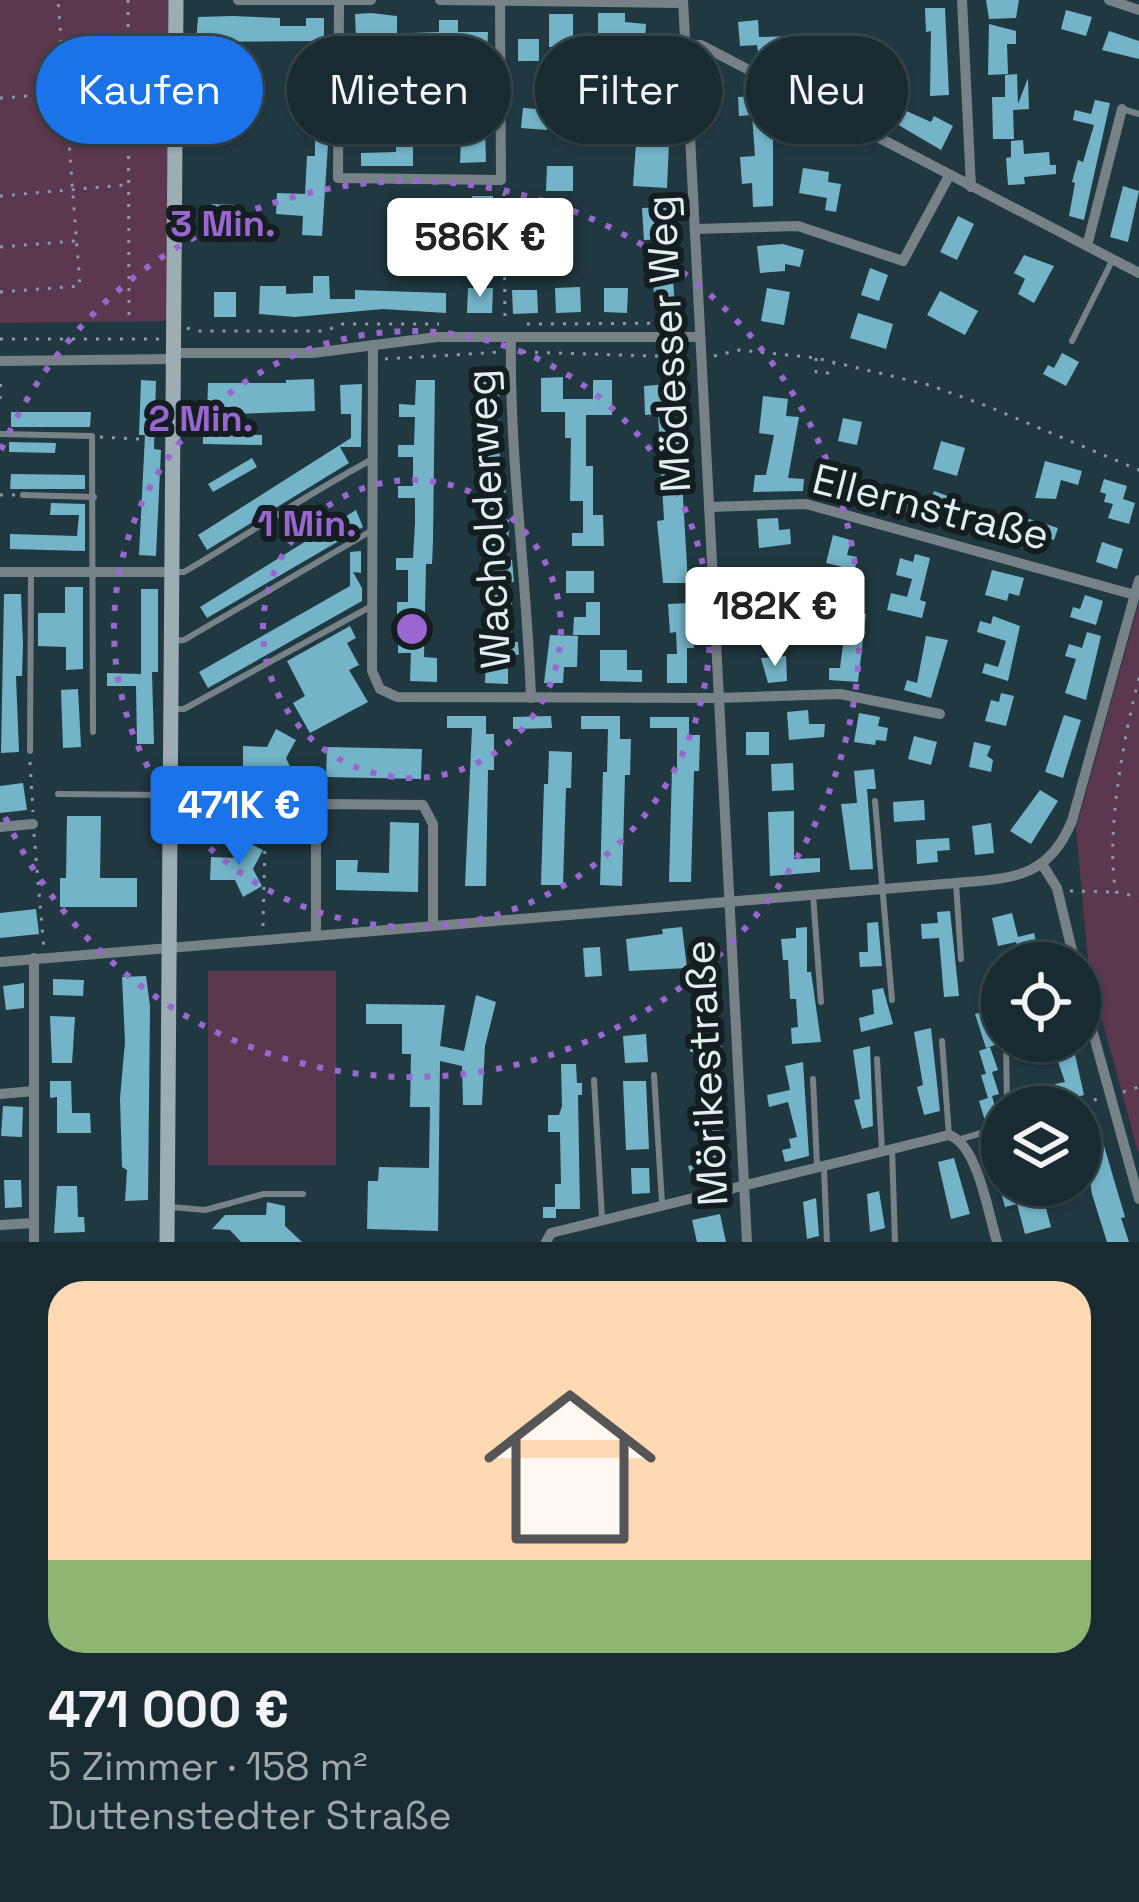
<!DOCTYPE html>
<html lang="de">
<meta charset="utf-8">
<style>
body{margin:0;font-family:"Space Grotesk",sans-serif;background:#213338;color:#f1f3f6;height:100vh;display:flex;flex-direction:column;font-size:45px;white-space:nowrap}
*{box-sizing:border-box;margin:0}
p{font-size:39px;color:#9fa7ab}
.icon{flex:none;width:66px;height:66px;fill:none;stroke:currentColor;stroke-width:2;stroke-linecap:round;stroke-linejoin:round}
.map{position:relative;height:1242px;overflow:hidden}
.panel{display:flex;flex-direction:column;background:#182b30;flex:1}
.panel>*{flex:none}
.hud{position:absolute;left:36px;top:36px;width:1068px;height:108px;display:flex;gap:24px}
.buttons{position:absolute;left:981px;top:942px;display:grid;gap:24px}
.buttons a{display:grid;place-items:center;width:120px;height:120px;border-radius:50%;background:#182b30;box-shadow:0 3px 9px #0004,0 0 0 3px #36474c;font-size:60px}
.price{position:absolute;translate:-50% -102px;padding:0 27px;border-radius:12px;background:#fff;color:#222;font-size:39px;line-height:78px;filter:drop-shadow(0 3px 6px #0008)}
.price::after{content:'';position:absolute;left:50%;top:72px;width:36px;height:27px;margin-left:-18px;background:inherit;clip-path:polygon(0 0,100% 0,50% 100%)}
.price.selected{background:#1a73e8;color:#fff}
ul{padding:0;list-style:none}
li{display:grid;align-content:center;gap:24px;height:636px;padding:0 48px}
li span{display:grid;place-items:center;height:372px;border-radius:36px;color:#555}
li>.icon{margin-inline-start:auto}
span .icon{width:216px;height:216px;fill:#fffc;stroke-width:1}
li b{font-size:51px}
.tag{padding:0 42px;border-radius:54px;background:#182b30;box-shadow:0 3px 9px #0004,0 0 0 3px #36474c;font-size:42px;line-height:108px}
.tag.selected{background:#1a73e8;color:#fff}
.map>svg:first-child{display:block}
.green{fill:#5b384d}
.building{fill:#73b4c8}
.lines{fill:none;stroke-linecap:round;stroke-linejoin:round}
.path{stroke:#889ba1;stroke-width:3;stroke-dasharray:3 9;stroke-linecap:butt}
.lane{stroke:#778286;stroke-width:6}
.street{stroke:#778286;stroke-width:10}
.secondary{stroke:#9caeb4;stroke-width:15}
.ring{fill:none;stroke:#9a66cf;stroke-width:6;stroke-dasharray:6 12}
.labels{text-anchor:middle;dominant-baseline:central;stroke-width:12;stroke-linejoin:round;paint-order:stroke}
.street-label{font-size:42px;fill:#e1eff4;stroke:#141e21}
.centre{fill:#9a66cf;stroke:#141e21;stroke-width:6}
.ring-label{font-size:36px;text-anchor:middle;font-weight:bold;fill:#9a66cf;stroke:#141e21;stroke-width:12;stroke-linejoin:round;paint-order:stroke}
</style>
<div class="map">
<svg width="1139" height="1242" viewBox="0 0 1139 1242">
<rect width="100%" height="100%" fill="#203940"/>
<g class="green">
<path d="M0,0H169L167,321L0,323Z"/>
<path d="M1139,603V1151L1138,1152L1089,971L1076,829Z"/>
<rect x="208" y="971" width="128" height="194"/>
</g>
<g class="building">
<path d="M986,0H1019L1016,18L989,19Z"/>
<path d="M925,8H945L949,95L930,96L931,31L926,32Z"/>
<path d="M1066,10L1092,17L1086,36L1061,29Z"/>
<path d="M371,13L397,16V39H356L355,14Z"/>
<path d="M598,13H625V22L646,24L645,42L659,40L662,67L629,70L630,96L609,97L606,50H598Z"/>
<rect x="549" y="14" width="24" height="33"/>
<path d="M233,16L280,18V26H306V18H324V41L208,42L207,77L241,78V94H224V134H207L206,93L204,86H196L194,68L198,17Z"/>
<path d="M439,20H458V32H488L487,58H483L486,162L460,163L463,95H458L457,73H467V48H428V56H410V33L439,32Z"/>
<path d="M758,20L759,37L795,36V41H802V63L760,65L757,45L740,46L738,22Z"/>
<path d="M989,24L1016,31V44H1007L1008,74L988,75Z"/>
<path d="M1109,31L1139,41V59L1102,50Z"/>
<path d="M833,38H843L845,71H857V80L881,81V112L868,111V94L840,95V86L815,87L814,59L834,58Z"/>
<rect x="518" y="39" width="21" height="22"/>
<path d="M307,56L324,57L323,128L302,127V74H307Z"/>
<path d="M538,73H560V95H550L547,130L521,128L523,108L538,109Z"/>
<path d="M1017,74L1018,104L1028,78L1029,109L1013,110L1014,139H993L992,97H1005V75Z"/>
<path d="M373,75H391V99H379V131H364V106H353V95H372Z"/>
<path d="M773,95V206L753,207L752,183L742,184L740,157L755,156L752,115L739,116L738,97Z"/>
<path d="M1095,100L1110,103L1084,220L1069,216L1075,183L1072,182L1078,160L1083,162L1094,125L1073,120L1075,110L1091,114Z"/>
<path d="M656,107L658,142L669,143L667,188L633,186L637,129L622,130L621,108Z"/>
<path d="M902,109L931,122L934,116L953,126L941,150L895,123Z"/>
<path d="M315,129H329L322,236L302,235L303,216L276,214L277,193L305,194L307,156H315Z"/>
<path d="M1023,140L1024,154L1049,152L1050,165H1056V174L1024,177L1025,184L1008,185L1006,158L1011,157V141Z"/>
<path d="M396,143H413V166H361V153L396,152Z"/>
<path d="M547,166H573V191H546Z"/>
<path d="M803,168L829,172L828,182L841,184L836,212L825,210L827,198L799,193Z"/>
<path d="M1123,186L1139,191L1128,242L1110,237Z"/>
<rect x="472" y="196" width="21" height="32"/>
<path d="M212,204L234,205L233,229L211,228Z"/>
<path d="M672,207L673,239L644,240L642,208Z"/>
<path d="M430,209V239H406L405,210Z"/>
<path d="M551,214H571L572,241H551Z"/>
<path d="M958,216L974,224L957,260L940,252Z"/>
<path d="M783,244L804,250L800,267L785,264V271L760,273L757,246Z"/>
<path d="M1024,255L1054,266L1034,303L1018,294L1025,279L1014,273Z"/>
<path d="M672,266L675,306L655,308L652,267Z"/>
<path d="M870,268L888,275L879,301L861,295Z"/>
<path d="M313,276H329L330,299H355V290L446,293V313L383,309L295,317L259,314L260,286H286V294L313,293Z"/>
<path d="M580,287L581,312L556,313L555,288Z"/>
<path d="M468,288H493L492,313H467Z"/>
<path d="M604,288H628L627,313L604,312Z"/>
<path d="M767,288L790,292L784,325L761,321Z"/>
<path d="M512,290H537L538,313L513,314Z"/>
<path d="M940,291L978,311L965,335L927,315Z"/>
<rect x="214" y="292" width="22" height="25"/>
<path d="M858,313L893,324L886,349L850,338Z"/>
<path d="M1062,353L1079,362L1066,386L1043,374L1048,365L1054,368Z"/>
<path d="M476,377L499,378L500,481H506L504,519L509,520L508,560H512L514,582H509V602H512V642H518L519,655L508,654V684L485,683L486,654H492V601H487L490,524H485V482H479Z"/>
<path d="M563,377V399H593V380H612V415H586V466H593V515H603L604,546H572V533H583V501H570L571,438H565V412H541V378Z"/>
<path d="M314,379L315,411L207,415L208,383H286V380Z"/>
<path d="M141,380L156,381L154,449L161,450L156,556L139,555L145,435H139Z"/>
<path d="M416,380H435L433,541L432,564H426L424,657L437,658V682L410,681L411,653H398V641H406L407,615H397V602H408V570H396V558H413L415,523V498H398V486H413V457H398V445H414L415,417H399V404L415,405Z"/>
<path d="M362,384L361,447H340L349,463L207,550L198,535L351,438V414H341L340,385Z"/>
<path d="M669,384L672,429H679L688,583H663L657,521L664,520L658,414L645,415L644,386Z"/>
<path d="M763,396L788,399L786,416L799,417L788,478L804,479L803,491L753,492L755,475H766L774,435L759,433Z"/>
<path d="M11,412H91L90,427H11Z"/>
<path d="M843,418L862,422L857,445L838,441Z"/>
<path d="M203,433L262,435V445L203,444Z"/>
<path d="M941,441L965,448L957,476L933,469Z"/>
<path d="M9,442L56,443L55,453L9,452Z"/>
<path d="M252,458L257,467L213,492L208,484Z"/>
<path d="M1045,461L1082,471L1078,485L1061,480L1056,499L1035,498Z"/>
<path d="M825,464L852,468L848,497L821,492Z"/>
<path d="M11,474L85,475V489H10Z"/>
<path d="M1104,479L1127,486L1123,499L1135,503L1129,524L1108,518L1113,504L1104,502L1106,494L1100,492Z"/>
<path d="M934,491L953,498L944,526L902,512L907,498L930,505Z"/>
<path d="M51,503L85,504V551L10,549V534L77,536L79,515H50Z"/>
<path d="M356,510L363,527L207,618L200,607Z"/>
<path d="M778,518L779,530L790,529L791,544L759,548L757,519Z"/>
<path d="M1026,518L1058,528L1054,540L1041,536L1036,552L1008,544L1012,529L1022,532Z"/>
<path d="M833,535L851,540L847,555L857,557L855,570L826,563Z"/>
<path d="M1102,542L1123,549L1117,569L1096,562Z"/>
<path d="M361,551V573L353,572L362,588V601L208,688L199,672L350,586V552Z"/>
<path d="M915,554L930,558L920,600L926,602L922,618L887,610L891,593L907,597L912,579L896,575L900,558L913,562Z"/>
<path d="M992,570L1024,578L1019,596L1009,593L1007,601L985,595Z"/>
<rect x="566" y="571" width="28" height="22"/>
<path d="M65,587H83V669L66,670V647L38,646V613H65Z"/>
<path d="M141,589H158V672H152L154,744H137L136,686H107V673L141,674Z"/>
<path d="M4,594H21L23,645L22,676H16L19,752L1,753Z"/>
<path d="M1085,595L1103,601L1096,625L1070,617L1073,607L1080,609Z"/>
<path d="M586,602H600V635H573L574,617H586Z"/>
<path d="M689,603L694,648H687V683H667V654H677L676,632L670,633L668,604Z"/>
<path d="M772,609L774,638L755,640L753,610Z"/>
<path d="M847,612L866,614L858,682L829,680V668H840Z"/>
<path d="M993,616L1020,626L1008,681L982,673L985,663L998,667L1006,641L977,632L980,621L991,624Z"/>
<path d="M350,626L356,638L347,643L359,665L349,670L368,702L310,733L293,703L305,696L287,661Z"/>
<path d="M1087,632L1101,636L1086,700L1065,693L1076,659L1065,656L1069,644L1082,648Z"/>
<path d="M550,635L578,636L577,667H564L563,683H544Z"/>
<path d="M926,636L948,640L931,698L904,690L907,680L917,683Z"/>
<path d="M600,650H627V670H642V682L600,681Z"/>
<path d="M786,656L787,681L768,683L761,658Z"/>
<path d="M78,689L81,747L63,748L61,690Z"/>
<path d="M1001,693L1014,696L1006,726L985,721L991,700L999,702Z"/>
<path d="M808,710L809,724H825L824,737L789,740L787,712Z"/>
<path d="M859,713L880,717L878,726L888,728L886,741L876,740L875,745L854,742Z"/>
<path d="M1064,715L1081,720L1063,778L1045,772Z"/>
<path d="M447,716H486V734H494V770H488L486,886H465L472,728H447Z"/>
<path d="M551,716L552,728L513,729V717Z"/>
<path d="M581,716H620V739H631L630,775H625L622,886L600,885L603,772H607L608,729H581Z"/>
<path d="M650,717H689V735H700L699,771H694L691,882H669L672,768H677V728H650Z"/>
<path d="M276,729L296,740L286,758L294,775L276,787L267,769L243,770V746L267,747Z"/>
<rect x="746" y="732" width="23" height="23"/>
<path d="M914,736L937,742L931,765L908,759Z"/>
<path d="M974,742L991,746L987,756L993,760L991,772L969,767Z"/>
<path d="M327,747L422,749L421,779L326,777Z"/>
<path d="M549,751L572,752L571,788H566L563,885H541L544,784H548Z"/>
<path d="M793,763L794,790L772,791L771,764Z"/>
<path d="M874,769L876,789H867L873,869L850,870L841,804L857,803L854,771Z"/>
<path d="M23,783L27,810L0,813V786Z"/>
<path d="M1040,790L1058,801L1031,844L1010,831Z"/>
<path d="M924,800L925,820L894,822L893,802Z"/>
<path d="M794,811V859L820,858V872L770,876L768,812Z"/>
<path d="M67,816H101L100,878H137V907H60V878H66Z"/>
<path d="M390,822L419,823L418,892L336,890V860H358L357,872L389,873Z"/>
<path d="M991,823L994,853L975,855L972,826Z"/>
<path d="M949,838L950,850L937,851L938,862L917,864L916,840Z"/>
<path d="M243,840L263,850L253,869L262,886L243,897L235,880H210L211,857L234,858Z"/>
<path d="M36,909L39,934L0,938V913Z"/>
<path d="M950,911L959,996L944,997L939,938L922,939L921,924L938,923L937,912Z"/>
<path d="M1012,913L1018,937L1034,933L1038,949L1046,946L1051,963H1023L1016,942L998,946L992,918Z"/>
<path d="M878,922L882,966L860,967L859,952H868L867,923Z"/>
<path d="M682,927L687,968L629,971L626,939L663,934L662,929Z"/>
<path d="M807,927V972H811L821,1042L792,1044L791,1028L798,1027L796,999H790L788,960H783L781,939L796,938V928Z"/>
<path d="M600,947L602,976L585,977L583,948Z"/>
<path d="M146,976L150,1006L148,1200L125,1201L127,1170L122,1167L120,1098L125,1042L122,977Z"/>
<path d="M53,979L84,980L83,996L53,995Z"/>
<path d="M24,983V1008L6,1010L3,986Z"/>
<path d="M883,988L893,1024L861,1032L859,1018L874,1014L872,990Z"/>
<path d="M476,995L496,1002L485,1046L482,1105H463L462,1066L440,1061L438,1231L367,1229L368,1181H378L379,1167L429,1168L430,1107H410L411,1054H402V1024H366V1004L445,1005L440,1046L464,1051Z"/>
<path d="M988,1010L998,1044L986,1048L975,1014Z"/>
<path d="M50,1016L75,1017L72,1063H52Z"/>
<path d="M720,1021L724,1094H718L725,1175L692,1180L688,1166L704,1161L698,1111L703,1110L699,1052H690V1039L699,1038L698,1023Z"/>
<path d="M931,1028L940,1111L924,1115L917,1087L923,1085L914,1032Z"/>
<path d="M646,1034L648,1062L625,1063L623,1036Z"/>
<path d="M1051,1041H1072L1084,1095L1060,1102L1055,1084L1065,1082Z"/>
<path d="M870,1046L873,1126L862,1129L854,1100L860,1099L853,1050Z"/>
<path d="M990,1047L998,1070L992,1072L999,1094L992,1096L999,1120L986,1124L979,1101L988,1098L981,1075L986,1074L979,1051Z"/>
<path d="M803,1062L809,1156L785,1162L782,1150L791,1148L789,1139L797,1137L788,1102L769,1107L767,1095L790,1090L785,1066Z"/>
<path d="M561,1064H576L577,1083H582V1095H578L580,1209H556V1218H543V1207H555V1184H561L560,1132H548V1115H559L562,1106Z"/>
<path d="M50,1081H71L72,1113H90L91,1133H57V1097L50,1098Z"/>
<path d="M623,1081H646L649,1149L626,1150Z"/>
<path d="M3,1106L23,1107L22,1137L1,1136Z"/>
<path d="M1094,1112L1125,1217L1121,1218L1129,1242H1107L1092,1194L1080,1116Z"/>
<path d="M954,1158L970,1214L951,1219L938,1162Z"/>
<path d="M631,1168H649L650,1193L632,1194Z"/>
<path d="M4,1180H21L22,1207L5,1208Z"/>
<path d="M57,1186H77L78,1217H84L85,1232L54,1233Z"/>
<path d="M1040,1186L1051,1227L1025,1234L1017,1204L1005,1207L1002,1196Z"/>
<path d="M879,1191L885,1228L870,1232L867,1194Z"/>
<path d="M816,1198L819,1236L807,1239L803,1202Z"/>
<path d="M267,1202L285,1206V1226L302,1242H241L230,1230L212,1229L225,1215H266Z"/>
<path d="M720,1214L726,1242H697L692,1220Z"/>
</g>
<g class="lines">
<g class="path">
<path d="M128,0L129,315"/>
<path d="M0,98L127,89"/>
<path d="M504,193L505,324"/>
<path d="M0,196L124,185"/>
<path d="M0,247L76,241"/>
<path d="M0,292L80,286L58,0"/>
<path d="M527,324L691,323"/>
<path d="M187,328L196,331H325L342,324H439"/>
<path d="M0,339H160"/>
<path d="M523,352L687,357"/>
<path d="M714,356L739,350L816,358L929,385L987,406L1139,470"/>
<path d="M816,358V372L828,373L834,364"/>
<path d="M385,359L501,352"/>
<path d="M0,399L1,375"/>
<path d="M100,437L156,440"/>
<path d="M0,495H15"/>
<path d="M1139,678C1124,735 1105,836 1116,892L1139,897"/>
<path d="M30,762L33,812"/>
<path d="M34,834L44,950"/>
<path d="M1070,891L1114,892"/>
<path d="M263,926L266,801L290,786L308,808"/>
<path d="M1123,1092L1139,1087"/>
<path d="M1071,1107L1097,1099"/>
</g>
<g class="lane">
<path d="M1122,109L1139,114"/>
<path d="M1072,341L1113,259"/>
<path d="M0,434L92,436L93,732"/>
<path d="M23,495L94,497"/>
<path d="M176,572H184C247,535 306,495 371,460"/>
<path d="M174,641L184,640L371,531"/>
<path d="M176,709H184L370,607"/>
<path d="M30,751L31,575"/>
<path d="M58,794L167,795"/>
<path d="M875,801L892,1000"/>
<path d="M956,883L961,959"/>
<path d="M813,895L821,1002"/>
<path d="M942,1041L949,1135"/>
<path d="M1006,1041L1007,1107"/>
<path d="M877,1059L882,1151"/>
<path d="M654,1075L662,1203"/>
<path d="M813,1079L817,1165"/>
<path d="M594,1080L602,1218"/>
<path d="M961,1139L1002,1127"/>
<path d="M892,1148L895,1242"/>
<path d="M824,1168L827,1242"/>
<path d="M171,1207L205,1210L264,1194H303"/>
</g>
<g class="street">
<path d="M238,0H371"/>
<path d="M440,0L683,3"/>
<path d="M683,0L747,1242"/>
<path d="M962,0L971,187"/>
<path d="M1109,0L1139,10"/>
<path d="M339,1L338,178L501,180L500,1"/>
<path d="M686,46L701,45L1139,273"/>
<path d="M695,229L798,226L903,261L949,176"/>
<path d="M1087,246L1122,109"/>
<path d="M511,337C509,458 527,577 531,698"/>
<path d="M373,345L372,671L380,689L397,697L718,698L840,694L940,714"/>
<path d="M174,353H313L437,337H699"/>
<path d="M0,361L174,359"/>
<path d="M709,507L806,504L1135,595"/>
<path d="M0,572H174"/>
<path d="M0,827L33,824"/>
<path d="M1042,864L1057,888L1075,963"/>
<path d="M316,935V819L322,804L423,805L433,824V926"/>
<path d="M0,962L956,883C1012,878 1048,879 1072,821L1139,580"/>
<path d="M1080,986L1139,1199"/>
<path d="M0,1094L34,1091"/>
<path d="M0,1225L34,1223"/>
<path d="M34,1242V958"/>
<path d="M546,1242L551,1233L949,1135C978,1145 988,1213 997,1242"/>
</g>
<path class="secondary" d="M167,1242L176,0"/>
</g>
<g class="ring">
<circle cx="412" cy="629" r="149"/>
<circle cx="412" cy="629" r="298"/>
<path d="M1 450A448 448 0 1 1 1 808"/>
</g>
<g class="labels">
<g class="street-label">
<text transform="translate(668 344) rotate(-93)">Mödesser Weg</text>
<text transform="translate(931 507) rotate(14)">Ellernstraße</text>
<text transform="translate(488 519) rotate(-93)">Wacholderweg</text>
<text transform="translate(706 1073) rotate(-93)">Mörikestraße</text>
</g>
</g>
<circle cx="412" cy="629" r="18" class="centre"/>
<g class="ring-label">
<text x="223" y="236">3 Min.</text>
<text x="201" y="431">2 Min.</text>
<text x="307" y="536">1 Min.</text>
</g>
</svg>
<div class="buttons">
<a><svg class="icon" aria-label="locate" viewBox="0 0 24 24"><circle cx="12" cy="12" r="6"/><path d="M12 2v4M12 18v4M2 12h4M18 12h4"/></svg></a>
<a><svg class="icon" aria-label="layers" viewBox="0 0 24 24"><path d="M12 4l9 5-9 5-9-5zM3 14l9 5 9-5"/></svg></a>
</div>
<b class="price" style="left:480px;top:300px">586K €</b>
<b class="price" style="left:775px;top:669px">182K €</b>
<b class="price selected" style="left:239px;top:868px">471K €</b>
<div class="hud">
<a class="tag selected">Kaufen</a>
<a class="tag">Mieten</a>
<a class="tag">Filter</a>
<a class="tag">Neu</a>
</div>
</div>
<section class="panel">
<ul>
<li><span style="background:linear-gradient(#ffd9b3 75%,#8fb573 0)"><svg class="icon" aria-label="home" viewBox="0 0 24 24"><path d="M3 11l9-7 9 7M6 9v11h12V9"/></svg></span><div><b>471 000 €</b><p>5 Zimmer · 158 m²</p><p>Duttenstedter Straße</p></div></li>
</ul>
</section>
